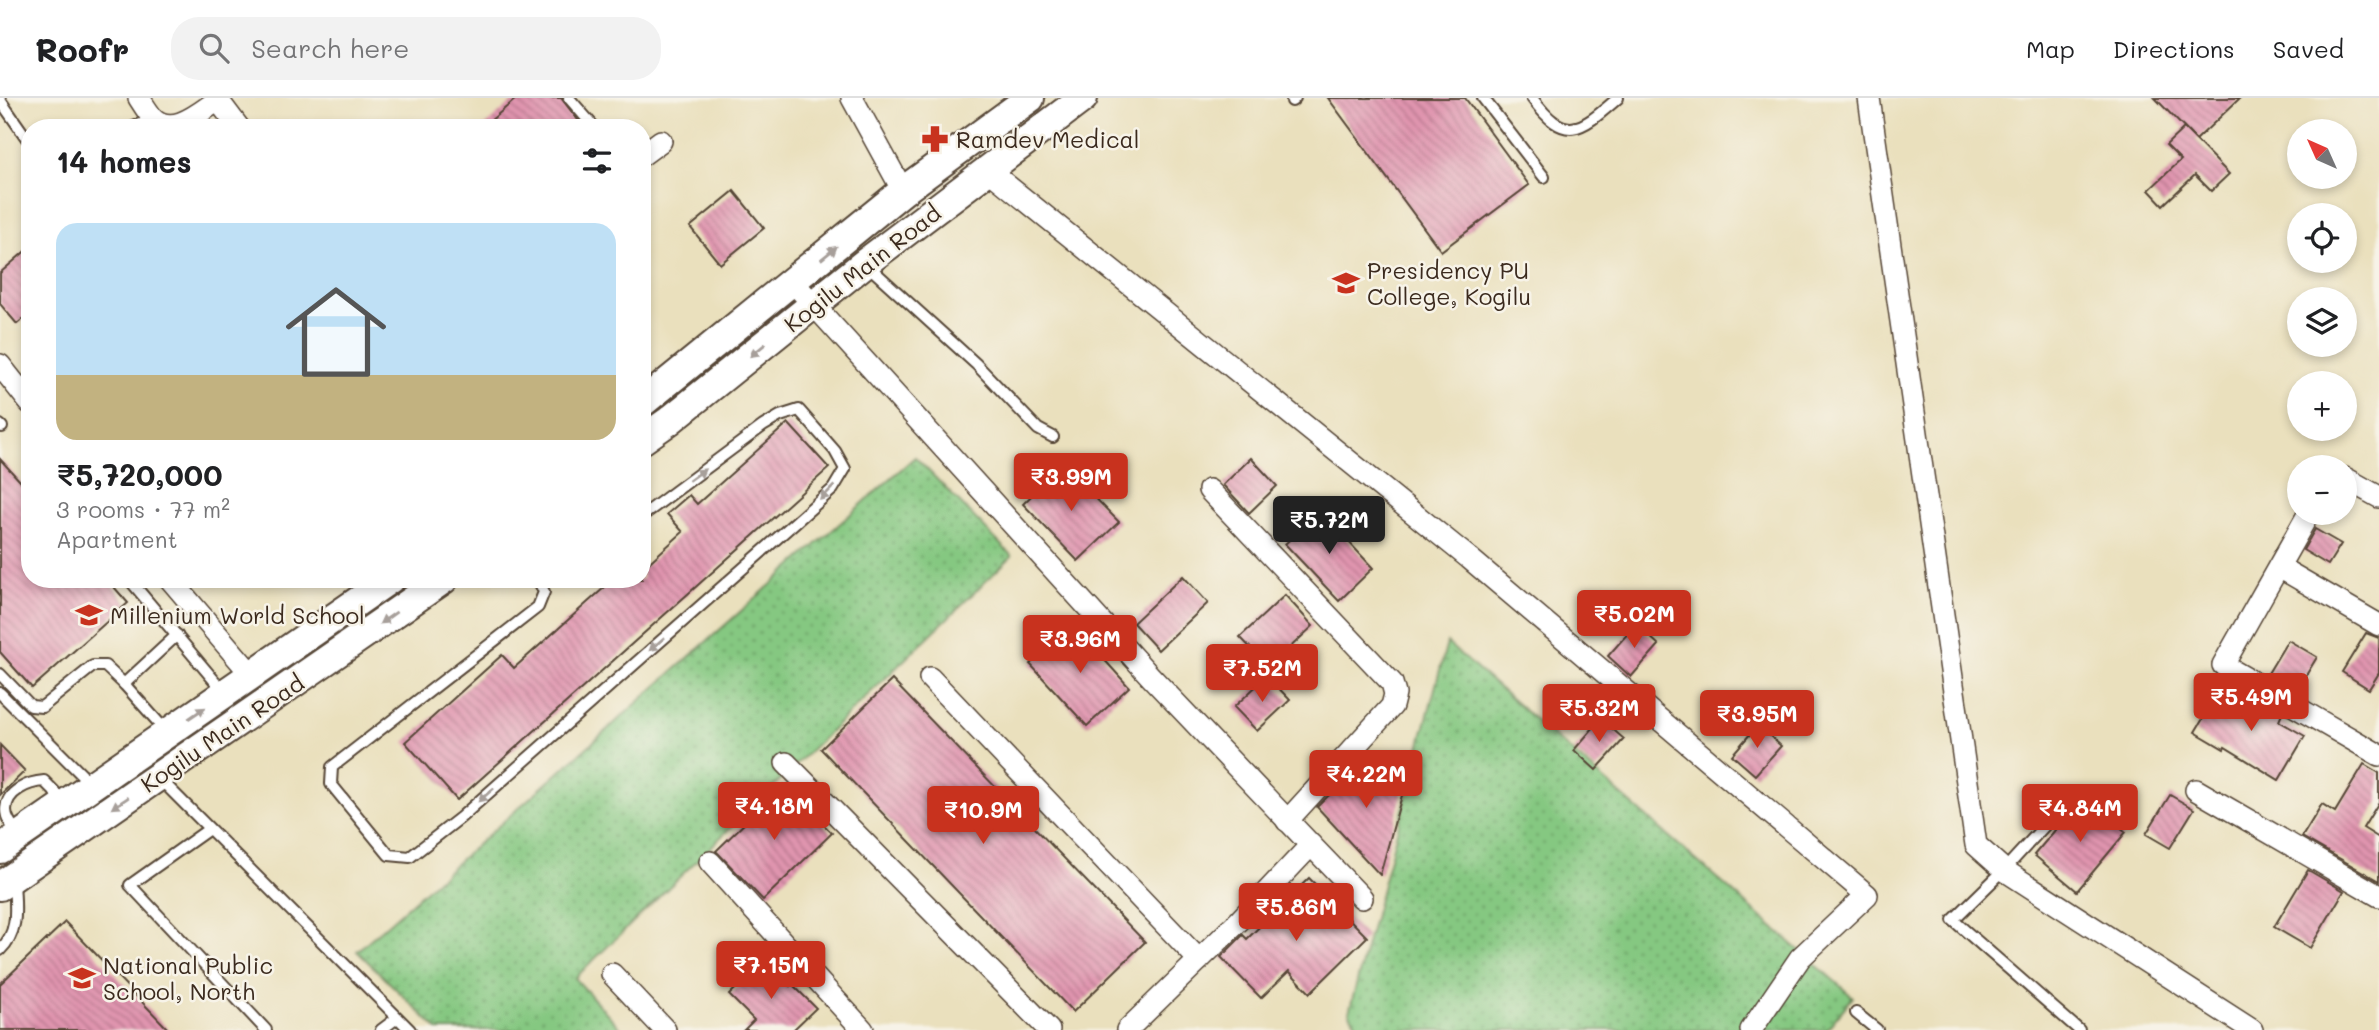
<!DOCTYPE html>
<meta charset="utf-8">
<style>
body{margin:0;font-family:Mali,sans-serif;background:#f2f2f2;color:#202124;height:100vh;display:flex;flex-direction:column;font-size:26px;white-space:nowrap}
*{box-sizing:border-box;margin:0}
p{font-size:23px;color:#757577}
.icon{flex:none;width:38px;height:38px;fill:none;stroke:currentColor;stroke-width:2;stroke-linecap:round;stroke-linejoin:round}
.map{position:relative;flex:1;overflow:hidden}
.details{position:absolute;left:21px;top:21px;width:630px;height:469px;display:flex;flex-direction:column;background:#fff;border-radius:28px;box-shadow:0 4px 10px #0003}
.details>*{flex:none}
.needle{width:46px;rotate:315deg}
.fabs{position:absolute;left:2287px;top:21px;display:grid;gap:14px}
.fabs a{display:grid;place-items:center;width:70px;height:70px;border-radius:50%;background:#fff;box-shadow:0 4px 10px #0003;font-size:35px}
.price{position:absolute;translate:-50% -60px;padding:0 16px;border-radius:7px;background:#c8321e;color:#fff;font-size:23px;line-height:46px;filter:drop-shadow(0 2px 4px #0008)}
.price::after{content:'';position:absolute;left:50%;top:42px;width:21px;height:16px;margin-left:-10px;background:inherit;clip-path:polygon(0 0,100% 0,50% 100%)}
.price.active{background:#222;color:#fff}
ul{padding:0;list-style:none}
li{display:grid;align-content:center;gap:14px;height:371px;padding:0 35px}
li span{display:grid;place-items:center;height:217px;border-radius:21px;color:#555}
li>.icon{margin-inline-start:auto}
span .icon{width:126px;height:126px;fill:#fffc;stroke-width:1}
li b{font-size:30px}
h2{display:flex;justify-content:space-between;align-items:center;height:84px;padding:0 35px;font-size:30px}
header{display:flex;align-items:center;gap:42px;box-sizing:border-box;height:98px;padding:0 35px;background:#fff;border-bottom:2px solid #e0e0e0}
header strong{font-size:33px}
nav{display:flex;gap:38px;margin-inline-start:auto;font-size:24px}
.search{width:490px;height:63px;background:#f2f2f2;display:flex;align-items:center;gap:18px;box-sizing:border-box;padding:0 24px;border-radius:28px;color:#757577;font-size:26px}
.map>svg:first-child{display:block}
.green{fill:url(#green-dots);stroke:#607950;stroke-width:2}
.building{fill:url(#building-back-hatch)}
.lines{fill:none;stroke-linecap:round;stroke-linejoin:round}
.service-casing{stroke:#554536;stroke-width:14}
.minor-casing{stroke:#554536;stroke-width:24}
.secondary-casing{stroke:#554536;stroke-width:32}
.service{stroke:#fff;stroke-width:10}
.minor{stroke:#fff;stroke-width:21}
.secondary{stroke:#fff;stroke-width:28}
.oneway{fill:#a79f9a}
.labels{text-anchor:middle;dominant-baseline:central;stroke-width:5;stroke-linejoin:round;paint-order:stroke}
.poi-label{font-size:23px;fill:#3b2a1e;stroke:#f7f3e8;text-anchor:start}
.street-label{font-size:23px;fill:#3b2a1e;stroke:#f7f3e8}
</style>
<header>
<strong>Roofr</strong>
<div class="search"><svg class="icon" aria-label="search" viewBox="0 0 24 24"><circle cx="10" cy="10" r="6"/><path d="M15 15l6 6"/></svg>Search here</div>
<nav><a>Map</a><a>Directions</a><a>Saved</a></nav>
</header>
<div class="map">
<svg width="2379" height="932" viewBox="0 0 2379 932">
<defs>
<pattern id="green-dots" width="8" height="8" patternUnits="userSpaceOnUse" patternTransform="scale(1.75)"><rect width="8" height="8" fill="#85c881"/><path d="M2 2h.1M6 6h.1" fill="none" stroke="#6ea369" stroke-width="1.8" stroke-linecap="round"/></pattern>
<pattern id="building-back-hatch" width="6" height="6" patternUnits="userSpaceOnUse" patternTransform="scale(1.75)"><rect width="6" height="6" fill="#e094af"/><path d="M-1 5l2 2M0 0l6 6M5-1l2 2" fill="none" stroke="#b7798e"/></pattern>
</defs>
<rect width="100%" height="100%" fill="#f7f3e8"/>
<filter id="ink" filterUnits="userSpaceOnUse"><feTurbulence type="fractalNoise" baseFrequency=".0143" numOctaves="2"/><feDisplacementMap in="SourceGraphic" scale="14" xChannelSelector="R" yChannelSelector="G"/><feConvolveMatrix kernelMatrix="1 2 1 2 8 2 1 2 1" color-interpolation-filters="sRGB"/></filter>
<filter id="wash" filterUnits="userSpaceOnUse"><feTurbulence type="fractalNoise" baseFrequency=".00686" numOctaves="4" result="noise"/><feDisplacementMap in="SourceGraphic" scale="28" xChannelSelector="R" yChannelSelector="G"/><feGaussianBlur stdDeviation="1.57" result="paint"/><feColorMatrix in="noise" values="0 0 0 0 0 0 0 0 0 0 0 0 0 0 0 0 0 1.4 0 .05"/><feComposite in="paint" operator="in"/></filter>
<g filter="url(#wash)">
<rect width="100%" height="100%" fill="#eae0bd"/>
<g class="green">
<path d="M915,359L1012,458L575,880L622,932H438L357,853Z"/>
<path d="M1447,545L1853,899L1826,932H1360L1349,914Z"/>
</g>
<g id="blocks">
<g class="building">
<path d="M517,0H561L584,30H482Z"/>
<path d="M1328,0H1465L1529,87L1441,153Z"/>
<path d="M2155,0H2240L2196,42Z"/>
<path d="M2184,30L2229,76L2211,93L2195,77L2163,107L2149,92L2181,62L2166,47Z"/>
<path d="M734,93L764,130L720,166L690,129Z"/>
<path d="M30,149V215L17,226L0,206V175Z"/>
<path d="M788,325L829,370L457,702L405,644L502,557L514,570L614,481H642V471L683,434L667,416L689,397L697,406Z"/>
<path d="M1251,360L1277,388L1249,415L1223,387Z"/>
<path d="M0,361L30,394V481H107L128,505L32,590L0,554Z"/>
<path d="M1063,367L1119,424L1078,463L1023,406Z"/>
<path d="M1320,413L1373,470L1339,503L1285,446Z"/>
<path d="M2315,431L2341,446L2328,467L2303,452Z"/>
<path d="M1183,478L1208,505L1158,552L1133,525Z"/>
<path d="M1285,497L1313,528L1269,569L1240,539Z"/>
<path d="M1636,526L1659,547L1631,579L1608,558Z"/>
<path d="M1073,527L1129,589L1087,628L1030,566Z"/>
<path d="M2366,535L2379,540V575L2369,591L2342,574Z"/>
<path d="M2288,542L2317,559L2296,594L2267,577Z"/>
<path d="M1267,578L1290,602L1257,633L1234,609Z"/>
<path d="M892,582L1145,844L1073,914L821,651Z"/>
<path d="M2221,591L2249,608L2253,600L2282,616L2279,623L2305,638L2279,682L2225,649L2224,651L2195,634Z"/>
<path d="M1601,621L1624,641L1596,672L1574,652Z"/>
<path d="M1758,627L1781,648L1755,677L1732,657Z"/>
<path d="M0,647L25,673L0,697Z"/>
<path d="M1372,655L1404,690L1380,777L1317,709Z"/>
<path d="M2364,666L2379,675V704L2363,730L2379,740V783L2302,739L2322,706L2335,714Z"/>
<path d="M784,687L832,735L763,802L716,753Z"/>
<path d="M2170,697L2194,711L2170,750L2146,736Z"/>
<path d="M2084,698L2126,734L2077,793L2034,757Z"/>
<path d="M2308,772L2344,793L2310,850L2274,829Z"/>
<path d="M1309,780L1367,839L1310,895L1289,873L1261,900L1221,859L1243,837L1247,841Z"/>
<path d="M65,824L169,932H0V886Z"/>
<path d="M765,862L790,888L792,886L816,910L793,932H744L754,922L729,897Z"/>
</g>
</g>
</g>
<g filter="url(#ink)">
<use href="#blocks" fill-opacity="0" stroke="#554536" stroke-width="2"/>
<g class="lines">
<defs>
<g id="service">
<path d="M569,0L595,30"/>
<path d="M1483,0L1544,79"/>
<path d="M1532,0C1566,47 1581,32 1618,0"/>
<path d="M0,2L30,45"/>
<path d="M1292,3L1295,0"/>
<path d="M131,30L154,21"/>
<path d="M865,165L976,266L1038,331L1053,339"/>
<path d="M0,327L2,329"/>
<path d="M129,481L224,594"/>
<path d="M538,481L544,494L538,509L332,669L331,686L389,757L410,759L460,720L833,391L845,371L835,353L799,312L780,318L763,328L642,418"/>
<path d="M0,576L31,608L42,609L93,568H105L124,586L166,633"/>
<path d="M124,586L177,537"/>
<path d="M0,595L92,687"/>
<path d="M158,679L410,932"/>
<path d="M2070,700L2004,772L1953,822L2079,932"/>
<path d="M209,731L130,787L266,932"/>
<path d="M19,737C14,730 6,722 6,712C6,693 29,684 44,683L54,693L62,707"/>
<path d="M0,852C20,833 15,809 14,783"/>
<path d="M1856,915L1877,932"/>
<path d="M381,932L397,920"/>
</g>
<g id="minor">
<path d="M139,0C143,6 147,13 152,19C172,40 200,14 218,2L239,30"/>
<path d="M852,0L903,93"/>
<path d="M1869,0L1976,747L2004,772L2252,932"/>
<path d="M642,57L661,43"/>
<path d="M988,72L1469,460L1867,797L1800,860L1751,932"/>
<path d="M793,184L1151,579L1311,747"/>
<path d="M0,267L30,305"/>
<path d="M2345,380L2379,399"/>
<path d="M1209,392L1392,585L1395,596L1392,608L1287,723"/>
<path d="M2309,415L2223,567L2379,657"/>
<path d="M2279,469L2379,527"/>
<path d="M170,481L252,577"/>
<path d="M930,580L1199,862"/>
<path d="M786,665L1049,932"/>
<path d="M2196,692L2379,798"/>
<path d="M710,764L863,932"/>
<path d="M612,876L665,932"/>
<path d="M1127,932L1240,822L1311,747L1362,800"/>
</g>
<g id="secondary">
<path d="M642,305L903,93L1030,0"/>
<path d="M642,342L669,323L865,165L1083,0"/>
<path d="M0,751L390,481"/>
<path d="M0,788L444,481"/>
</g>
</defs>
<use href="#service" class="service-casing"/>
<use href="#minor" class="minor-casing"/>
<use href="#secondary" class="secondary-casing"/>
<use href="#service" class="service"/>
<use href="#minor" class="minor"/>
<use href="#secondary" class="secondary"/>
</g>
<defs><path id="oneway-solid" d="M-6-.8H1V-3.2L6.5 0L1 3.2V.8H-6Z" transform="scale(1.75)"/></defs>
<g class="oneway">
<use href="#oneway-solid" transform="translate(829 155) rotate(-39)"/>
<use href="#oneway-solid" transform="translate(758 252) rotate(141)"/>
<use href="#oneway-solid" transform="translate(697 377) rotate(-36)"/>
<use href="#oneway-solid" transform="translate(827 395) rotate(135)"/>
<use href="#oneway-solid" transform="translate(388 520) rotate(145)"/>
<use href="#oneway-solid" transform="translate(657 546) rotate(139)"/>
<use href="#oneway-solid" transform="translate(197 615) rotate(-34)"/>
<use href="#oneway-solid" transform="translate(486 697) rotate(139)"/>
<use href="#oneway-solid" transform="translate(120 705) rotate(146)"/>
</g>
</g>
<defs>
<symbol id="pharmacy-bare" viewBox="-9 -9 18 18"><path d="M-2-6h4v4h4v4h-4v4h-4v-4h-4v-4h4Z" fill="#c8321e" stroke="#f7f3e8" stroke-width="2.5" paint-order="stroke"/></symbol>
<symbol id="university-bare" viewBox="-9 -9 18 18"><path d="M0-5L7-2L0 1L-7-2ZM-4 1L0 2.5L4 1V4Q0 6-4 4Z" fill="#c8321e" stroke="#f7f3e8" stroke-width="2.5" paint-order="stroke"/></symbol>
<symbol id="school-bare" viewBox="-9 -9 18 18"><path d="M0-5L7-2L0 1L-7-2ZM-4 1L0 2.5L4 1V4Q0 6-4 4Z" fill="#c8321e" stroke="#f7f3e8" stroke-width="2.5" paint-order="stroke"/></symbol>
</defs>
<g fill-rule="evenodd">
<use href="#pharmacy-bare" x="916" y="22" width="38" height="38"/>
<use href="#university-bare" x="1327" y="166" width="38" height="38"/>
<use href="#school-bare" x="70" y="498" width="38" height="38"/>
<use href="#school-bare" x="63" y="861" width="38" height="38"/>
</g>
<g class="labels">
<g class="poi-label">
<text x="956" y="41">Ramdev Medical</text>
<text x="1367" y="172">Presidency PU<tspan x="1367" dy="26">College, Kogilu</tspan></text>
<text x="110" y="517">Millenium World School</text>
<text x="103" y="867">National Public<tspan x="103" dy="26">School, North</tspan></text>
</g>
<g class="street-label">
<text transform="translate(862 170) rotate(-38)">Kogilu Main Road</text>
<text transform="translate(222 635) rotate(-34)">Kogilu Main Road</text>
</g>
</g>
</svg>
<div class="fabs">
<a><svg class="needle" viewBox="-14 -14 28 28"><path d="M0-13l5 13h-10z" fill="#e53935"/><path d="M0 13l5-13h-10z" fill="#757577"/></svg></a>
<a><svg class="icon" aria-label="locate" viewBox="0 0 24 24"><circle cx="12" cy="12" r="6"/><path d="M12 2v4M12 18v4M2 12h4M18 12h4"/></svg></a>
<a><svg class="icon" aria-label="layers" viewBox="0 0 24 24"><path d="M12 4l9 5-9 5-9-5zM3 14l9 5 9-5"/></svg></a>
<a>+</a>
<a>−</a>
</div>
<b class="price" style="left:1071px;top:415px">₹3.99M</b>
<b class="price active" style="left:1329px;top:458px">₹5.72M</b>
<b class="price" style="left:1634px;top:552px">₹5.02M</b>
<b class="price" style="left:1080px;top:577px">₹3.96M</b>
<b class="price" style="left:1262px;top:606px">₹7.52M</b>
<b class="price" style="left:2251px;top:635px">₹5.49M</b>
<b class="price" style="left:1599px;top:646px">₹5.32M</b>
<b class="price" style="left:1757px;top:652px">₹3.95M</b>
<b class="price" style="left:1366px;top:712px">₹4.22M</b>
<b class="price" style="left:774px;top:744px">₹4.18M</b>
<b class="price" style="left:2080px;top:746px">₹4.84M</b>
<b class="price" style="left:983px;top:748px">₹10.9M</b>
<b class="price" style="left:1296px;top:845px">₹5.86M</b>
<b class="price" style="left:771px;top:903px">₹7.15M</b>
<section class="details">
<h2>14 homes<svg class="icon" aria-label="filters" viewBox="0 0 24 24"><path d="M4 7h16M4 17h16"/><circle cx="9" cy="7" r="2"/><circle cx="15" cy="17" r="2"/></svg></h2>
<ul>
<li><span style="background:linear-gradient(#bfe0f5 70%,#c2b280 0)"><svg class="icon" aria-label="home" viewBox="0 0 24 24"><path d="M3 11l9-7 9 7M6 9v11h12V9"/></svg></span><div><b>₹5,720,000</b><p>3 rooms · 77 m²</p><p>Apartment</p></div></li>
</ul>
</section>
</div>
